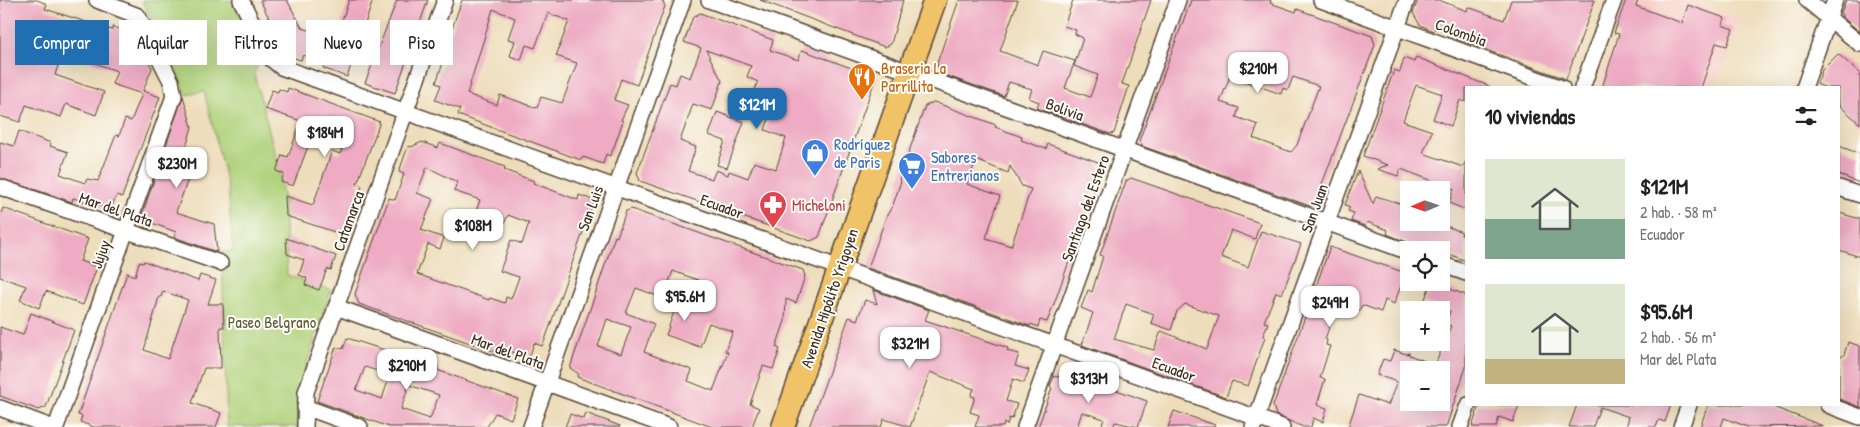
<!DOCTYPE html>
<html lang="es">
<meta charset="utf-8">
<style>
body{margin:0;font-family:"Patrick Hand",sans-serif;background:#f6f6f6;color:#222;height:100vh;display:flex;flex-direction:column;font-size:19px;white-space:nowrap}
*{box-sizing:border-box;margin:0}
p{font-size:16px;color:#767676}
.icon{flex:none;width:28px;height:28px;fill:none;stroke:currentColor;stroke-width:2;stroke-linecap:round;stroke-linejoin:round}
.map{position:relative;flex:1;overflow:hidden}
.sheet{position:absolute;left:1465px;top:86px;width:375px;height:320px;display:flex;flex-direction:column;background:#fff;border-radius:0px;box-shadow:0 5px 20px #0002}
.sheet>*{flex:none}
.banner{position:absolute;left:15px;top:20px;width:475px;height:45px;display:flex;gap:10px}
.needle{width:32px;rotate:268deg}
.buttons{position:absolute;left:1400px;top:181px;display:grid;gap:10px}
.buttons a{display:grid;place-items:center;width:50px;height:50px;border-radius:0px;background:#fff;box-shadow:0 5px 20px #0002;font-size:25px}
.price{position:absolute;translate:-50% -42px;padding:0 11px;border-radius:10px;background:#fff;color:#222;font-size:16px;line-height:32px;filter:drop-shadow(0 1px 2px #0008)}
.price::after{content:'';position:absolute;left:50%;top:30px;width:15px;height:11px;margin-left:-8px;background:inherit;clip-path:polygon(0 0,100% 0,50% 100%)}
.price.active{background:#1f6fb2;color:#fff}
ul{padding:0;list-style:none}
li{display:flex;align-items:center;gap:15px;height:125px;padding:0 20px}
li span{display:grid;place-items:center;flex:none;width:140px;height:100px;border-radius:0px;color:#555}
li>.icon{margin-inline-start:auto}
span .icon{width:60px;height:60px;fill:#fffc;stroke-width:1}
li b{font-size:21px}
h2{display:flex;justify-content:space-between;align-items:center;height:60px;padding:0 20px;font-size:21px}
.pill{padding:0 18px;border-radius:0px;background:#fff;box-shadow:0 5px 20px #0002;font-size:18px;line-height:45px}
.pill.active{background:#1f6fb2;color:#fff}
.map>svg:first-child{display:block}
.built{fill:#f7d1c9}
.green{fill:#b0d27b;stroke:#767e4c}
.building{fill:#eeabc3;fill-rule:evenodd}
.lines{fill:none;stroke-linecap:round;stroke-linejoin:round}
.minor-casing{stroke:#564536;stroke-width:18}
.primary-casing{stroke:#564536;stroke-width:25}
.minor{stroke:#fff;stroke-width:15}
.primary{stroke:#f0c369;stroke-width:22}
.labels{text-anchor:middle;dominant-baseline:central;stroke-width:4;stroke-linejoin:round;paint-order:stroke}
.street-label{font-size:16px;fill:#3b2a1e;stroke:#fdfcf7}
.food-label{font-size:16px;fill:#c56008;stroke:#fdfcf7;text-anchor:start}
.shop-label{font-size:16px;fill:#366cbe;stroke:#fdfcf7;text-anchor:start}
.health-label{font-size:16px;fill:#be3a42;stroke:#fdfcf7;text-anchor:start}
.park-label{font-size:16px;fill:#5e5c3a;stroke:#fdfcf7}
</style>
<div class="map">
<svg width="1860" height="427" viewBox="0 0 1860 427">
<rect width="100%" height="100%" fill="#fdfcf7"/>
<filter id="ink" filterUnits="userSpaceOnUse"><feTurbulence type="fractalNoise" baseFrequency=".02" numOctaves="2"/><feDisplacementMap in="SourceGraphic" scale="10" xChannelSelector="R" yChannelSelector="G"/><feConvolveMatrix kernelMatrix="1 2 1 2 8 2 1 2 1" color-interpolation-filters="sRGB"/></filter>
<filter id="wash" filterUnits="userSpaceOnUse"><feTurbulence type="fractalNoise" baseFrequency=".0096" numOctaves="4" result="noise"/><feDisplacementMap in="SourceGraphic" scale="20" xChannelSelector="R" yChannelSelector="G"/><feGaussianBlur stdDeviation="1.12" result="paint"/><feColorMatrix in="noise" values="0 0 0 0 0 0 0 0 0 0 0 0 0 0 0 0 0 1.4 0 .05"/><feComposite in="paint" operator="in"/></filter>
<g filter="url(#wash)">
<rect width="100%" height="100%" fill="#edb"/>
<path class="built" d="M1631,0H1688L1740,19L1716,87H1605L1607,83L1601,81Z"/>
<path class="green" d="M142,0H232L261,58L254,74L278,164L284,203L287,275L331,290L299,388L298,427H227L222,252L233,251L228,189L204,91L187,95Z"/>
<g id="blocks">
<g class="building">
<path d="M0,0H37L47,4L45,9L112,30L113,27L135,34L152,68L143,91L160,97L122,197L117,195L110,209L73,198L72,202L0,178V142L14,146L19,131L51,143L50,146L68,152L60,174L85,183L87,179L98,181L116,135L119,136L125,119L131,121L142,94L112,84L117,71L78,57V58L62,53L55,75L104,92L96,115L66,104L61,117L26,105L20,122L0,116Z"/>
<path d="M260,0H287L302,28L320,33L323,23L339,29L349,0H373L347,77L323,68L325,62L303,55L301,60L285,55L286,50L279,48L285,29L271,36L264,22L270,20Z"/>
<path d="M397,0H428L395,93L365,83Z"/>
<path d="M462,0H662L665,6L637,85L621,79L614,100L628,105L621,120L623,121L614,147L610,156L606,154L603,164L583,157L581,160L458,115L460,109L435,100L441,85L436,83L446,54L444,51ZM493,9L515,18L508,39L515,41L510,56L521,60L526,45L535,48L548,13L569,21L556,56L577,63L562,103L541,97L537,108L500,95L497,105L467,94Z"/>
<path d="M760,0H903L891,44L885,47Z"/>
<path d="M959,0H1018L1000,51L1038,65L1043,51L1075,61L1065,88L1090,97L1098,75L1074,66L1083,38L1075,34L1076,30L1064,26L1073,0H1151L1122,84L1129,86L1114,133L1110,134L1037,108L1039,102L1029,98L1032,89L1009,82L1004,96L939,73L937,63Z"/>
<path d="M1191,0H1271L1270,3L1296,12L1297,9L1372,36L1375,45L1314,205L1310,206L1142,146L1139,141ZM1230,76L1281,94L1283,88L1288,90L1293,77L1319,86L1297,145L1291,152L1253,138L1258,125L1236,117L1239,108L1220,102Z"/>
<path d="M1418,0H1439L1467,11L1468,7L1504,20L1511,0H1595L1566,79L1456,39L1457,35L1436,27L1434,31L1420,25L1413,13Z"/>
<path d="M1626,0H1638L1636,6L1682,23L1688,5L1725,18L1722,25L1733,29L1727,46L1716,43L1701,88H1602L1619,34L1614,33Z"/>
<path d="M1846,0H1860V32L1842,17L1841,13Z"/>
<path d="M700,13L773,40L770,50L798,60L802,50L876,77L819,237L811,241L640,181L637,173L670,83L676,85L680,74L690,78L701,48L684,42L693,17ZM706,50L751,66L747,77L758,82L753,94L775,102L765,130L786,138L776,169L754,162L748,178L729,171L728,175L716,170L712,179L688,171L696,147L680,141L693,104L712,110L722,81Z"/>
<path d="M1838,54L1860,73V124L1839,105V88H1826L1817,84L1822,70Z"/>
<path d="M1416,57L1489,86V88H1466V102L1460,100L1451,126L1433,119L1442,94L1416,85L1403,121L1432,131L1423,153L1463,167L1466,161V210L1449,203L1454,189L1401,169L1398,176L1377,169L1388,165L1363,156L1394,70L1400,72L1404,58L1414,62Z"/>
<path d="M288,88L380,122L357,184L362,186L344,235L286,216L285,196L313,205L332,151L340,154L348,131L318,120L293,186L281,182L284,174L276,171L282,155L288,157L301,121L265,109L272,90L278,92L279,89L287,92Z"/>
<path d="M183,96L192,127L185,151L197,155L176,212L214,224L217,252L174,237L176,232L152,223L150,229L144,227L140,221Z"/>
<path d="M934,102L996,125L995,127L1022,137L1021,140L1046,149L1048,144L1098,162L1101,172L1055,301L1047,322L1040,320L1038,327L1031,324L1030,326L868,268L886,217L893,205L901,181L899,180L925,106ZM976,160L1008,173L1010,166L1022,186L1031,189L1011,246L986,238L1000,196L967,184Z"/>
<path d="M717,112L744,122L727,168L717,165L725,141L709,135Z"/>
<path d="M422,142L438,148L440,143L505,167L504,170L534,181L533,183L578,200L579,195L590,199L593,204L545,340L542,346L534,343L529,358L509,351L507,356L359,304L355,294L389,198L395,200L404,174L399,172L408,146L411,147ZM427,167L457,182L454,191L480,200L475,214L504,224L508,215L529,223L522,244L511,240L500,271L519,277L511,299L506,297L505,303L490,298L489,300L417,274L428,244L440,249L444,238L421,230L433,199L417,193Z"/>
<path d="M1839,146L1860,154V183L1839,175Z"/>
<path d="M1358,171L1373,204L1376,196L1408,206L1405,214L1409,215V222H1419L1439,230L1441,224L1462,232L1461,235L1466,237V261L1447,253L1448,250H1427L1416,246L1387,234L1388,230L1367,222L1365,226L1351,221L1354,213L1348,211L1350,207L1345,205Z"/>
<path d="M1131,178L1260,223L1255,239L1231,230L1221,257L1248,267L1261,231L1301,244L1282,294L1276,292L1264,322L1268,323L1263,336L1265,337L1248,386L1232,381L1226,397L1082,345L1093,313L1081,308L1088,290L1092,292L1103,256L1100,255L1105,241L1126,181ZM1126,304L1154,314L1151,323L1171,330L1177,311L1185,304L1219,316L1207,349L1161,331L1154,350L1114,339Z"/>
<path d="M3,208L88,239L80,261L97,267L83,305L46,291L39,308L20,300L26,286L0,277V215Z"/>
<path d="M631,209L803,270L805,276L796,303L786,299L785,321L776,347L780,349L773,369L763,366L750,404L759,408L752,427H712L577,377L579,374L570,368L615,236L617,237L626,211ZM673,271L698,280L689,305L678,300L666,335L700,347L709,323L733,332L725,351L728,352L713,391L688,381L692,370L644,352L654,324L626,313L636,288L663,298ZM607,319L631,327L621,354L598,346Z"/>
<path d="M1839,213L1860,219V257L1839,250Z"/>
<path d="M286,238L336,256L331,270L327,269L319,290L305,285L307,278L299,275L304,260L287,254Z"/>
<path d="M1330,247L1406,273L1394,304L1385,300L1381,312L1362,305L1359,311L1338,303L1325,339L1327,340L1326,345L1330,346L1320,378L1325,379L1317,405L1327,408L1323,422L1313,418L1311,427H1303L1276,415L1273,406Z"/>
<path d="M144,261L198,281L200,275L216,280L208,304H223L224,327H220L221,368H204L192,403L221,413L216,427H94L80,422L82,416L78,415L127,273L135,276L139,262L143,263ZM163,291L188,300L168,359L144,350L159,297H161Z"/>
<path d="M1431,282L1466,295V367L1446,427H1348L1359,395L1388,405L1397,382L1377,375L1383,359L1390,361L1394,350L1406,354L1409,353V355L1435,365L1451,326L1446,324L1450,311L1424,302ZM1409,370H1441V402H1409Z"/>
<path d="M873,290L929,310L925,320L1008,348L1007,351L1019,354L1015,366L1029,370L1024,383L1013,379L1006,401L1017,404L1012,419L1009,418L1007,425L1004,423L1003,427H975L979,415L970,412L975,397L971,396L974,389L930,372L910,427L884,419L881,427H809L849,317L857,320L865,300L877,304Z"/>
<path d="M31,313L74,330L46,407L39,410L0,396V327L23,335Z"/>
<path d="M347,338L438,367L437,370L518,399L511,419L495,413L487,427H389L317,401L336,347L343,349ZM365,367L390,375L382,399L356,390ZM409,385L439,395L430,419L401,409Z"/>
<path d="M1848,342L1860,346V407L1839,399V358L1844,355Z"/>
<path d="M1067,372L1147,401L1138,427L1115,422L1113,427H1101L1104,419L1082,412L1077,427H1038L1052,388L1050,386L1054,376L1058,377Z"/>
<path d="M1477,405H1519L1513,422L1499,417L1496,427H1472L1478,409Z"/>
<path d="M1577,405H1671L1665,422L1659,420L1656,427H1626L1629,417L1600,407L1593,427H1569Z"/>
<path d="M1708,405H1768L1823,426L1748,427L1724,418L1721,427H1700Z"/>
<path d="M1174,411L1215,425L1214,427H1168Z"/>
<path d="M586,413L620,426V427H565L570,414L584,419Z"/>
</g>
</g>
</g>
<g filter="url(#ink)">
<use href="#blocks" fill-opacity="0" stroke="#564536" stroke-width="1"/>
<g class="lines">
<defs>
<g id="minor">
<path d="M241,0L270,58L281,67L1282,427"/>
<path d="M709,0L1409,252"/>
<path d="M1321,0L1562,88"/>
<path d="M1807,0L1860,44"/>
<path d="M1582,88L1614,0"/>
<path d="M1804,88L1835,0"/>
<path d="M0,187L220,263"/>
<path d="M1839,188L1860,195"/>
<path d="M1441,264L1466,273"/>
<path d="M336,307L669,427"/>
<path d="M1828,405L1860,417"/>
<path d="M305,407L360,427"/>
<path d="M0,408L51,427"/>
<path d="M56,427L174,96L171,81L138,16L97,0"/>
<path d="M305,427L306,392L445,0"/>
<path d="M531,427L683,0"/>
<path d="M1025,427L1178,0"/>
<path d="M1253,427L1407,0"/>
<path d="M1460,427L1468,405"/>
<path d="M1681,427L1689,405"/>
</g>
<path id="primary" d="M783,427L935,0"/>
</defs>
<use href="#minor" class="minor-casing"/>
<use href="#primary" class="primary-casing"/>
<use href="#minor" class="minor"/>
<use href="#primary" class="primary"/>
</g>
</g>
<defs>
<symbol id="restaurant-pin" viewBox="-11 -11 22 30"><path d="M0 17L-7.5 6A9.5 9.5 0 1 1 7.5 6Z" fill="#e8710a" stroke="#fdfcf7"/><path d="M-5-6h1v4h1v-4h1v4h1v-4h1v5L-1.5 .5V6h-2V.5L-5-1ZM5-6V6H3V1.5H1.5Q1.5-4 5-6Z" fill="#fff"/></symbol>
<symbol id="shop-pin" viewBox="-11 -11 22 30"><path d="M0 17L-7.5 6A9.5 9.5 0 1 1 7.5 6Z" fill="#3f7fe0" stroke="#fdfcf7"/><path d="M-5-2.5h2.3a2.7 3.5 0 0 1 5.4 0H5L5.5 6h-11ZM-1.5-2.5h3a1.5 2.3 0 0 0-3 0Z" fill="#fff"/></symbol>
<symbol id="supermarket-pin" viewBox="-11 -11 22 30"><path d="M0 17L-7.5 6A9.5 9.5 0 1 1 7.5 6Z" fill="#3f7fe0" stroke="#fdfcf7"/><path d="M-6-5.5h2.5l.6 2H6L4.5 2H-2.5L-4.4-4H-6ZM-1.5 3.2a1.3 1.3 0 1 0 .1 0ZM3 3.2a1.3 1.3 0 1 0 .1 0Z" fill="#fff"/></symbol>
<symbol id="pharmacy-pin" viewBox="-11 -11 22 30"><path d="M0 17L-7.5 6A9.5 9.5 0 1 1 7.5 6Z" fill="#e0444e" stroke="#fdfcf7"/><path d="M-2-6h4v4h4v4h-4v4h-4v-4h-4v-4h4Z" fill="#fff"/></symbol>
</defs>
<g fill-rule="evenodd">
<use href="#restaurant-pin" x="846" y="61" width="32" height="43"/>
<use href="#shop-pin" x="799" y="137" width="32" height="43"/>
<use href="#supermarket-pin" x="896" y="150" width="32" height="43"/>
<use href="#pharmacy-pin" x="757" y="189" width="32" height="43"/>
</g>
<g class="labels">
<g class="street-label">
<text transform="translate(1461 32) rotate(20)">Colombia</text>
<text transform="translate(1065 109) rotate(20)">Bolivia</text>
<text transform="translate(722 206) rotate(20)">Ecuador</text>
<text transform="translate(590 208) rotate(-70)">San Luis</text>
<text transform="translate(1085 208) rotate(-70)">Santiago del Estero</text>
<text transform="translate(1314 208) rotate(-70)">San Juan</text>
<text transform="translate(116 209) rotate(19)">Mar del Plata</text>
<text transform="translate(348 221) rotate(-70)">Catamarca</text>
<text transform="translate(100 254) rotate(-70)">Jujuy</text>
<text transform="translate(829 298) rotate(-71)">Avenida Hipólito Yrigoyen</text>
<text transform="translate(508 351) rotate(20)">Mar del Plata</text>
<text transform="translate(1174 369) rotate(20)">Ecuador</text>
</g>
<g class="food-label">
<text x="881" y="68">Braseria La<tspan x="881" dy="18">Parrillita</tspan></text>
</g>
<g class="shop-label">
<text x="834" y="144">Rodríguez<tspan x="834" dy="18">de Paris</tspan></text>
<text x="931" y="157">Sabores<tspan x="931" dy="18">Entrerianos</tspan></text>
</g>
<g class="health-label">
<text x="792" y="205">Micheloni</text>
</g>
<g class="park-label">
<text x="272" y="322">Paseo Belgrano</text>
</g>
</g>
</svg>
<div class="buttons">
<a><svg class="needle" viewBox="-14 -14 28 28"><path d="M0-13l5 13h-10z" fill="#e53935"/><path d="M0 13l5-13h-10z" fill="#767676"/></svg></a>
<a><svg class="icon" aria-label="locate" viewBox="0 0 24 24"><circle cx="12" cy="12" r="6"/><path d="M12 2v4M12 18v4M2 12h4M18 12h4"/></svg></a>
<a>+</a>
<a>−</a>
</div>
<b class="price" style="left:1258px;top:94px">$210M</b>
<b class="price active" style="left:757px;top:130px">$121M</b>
<b class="price" style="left:325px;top:158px">$184M</b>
<b class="price" style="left:177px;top:189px">$230M</b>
<b class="price" style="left:473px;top:251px">$108M</b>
<b class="price" style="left:685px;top:322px">$95.6M</b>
<b class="price" style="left:1330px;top:328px">$249M</b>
<b class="price" style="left:910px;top:369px">$321M</b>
<b class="price" style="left:407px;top:391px">$290M</b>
<b class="price" style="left:1089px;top:404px">$313M</b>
<div class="banner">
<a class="pill active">Comprar</a>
<a class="pill">Alquilar</a>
<a class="pill">Filtros</a>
<a class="pill">Nuevo</a>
<a class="pill">Piso</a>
</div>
<section class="sheet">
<h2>10 viviendas<svg class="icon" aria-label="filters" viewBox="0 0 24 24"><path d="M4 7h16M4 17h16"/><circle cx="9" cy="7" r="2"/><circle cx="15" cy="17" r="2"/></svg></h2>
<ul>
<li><span style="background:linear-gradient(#dfe7d0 60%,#7fa58c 0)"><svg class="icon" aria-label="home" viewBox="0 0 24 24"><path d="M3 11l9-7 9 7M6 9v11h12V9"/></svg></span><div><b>$121M</b><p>2 hab. · 58 m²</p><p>Ecuador</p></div></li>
<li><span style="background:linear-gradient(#dfe7d0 75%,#c2b280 0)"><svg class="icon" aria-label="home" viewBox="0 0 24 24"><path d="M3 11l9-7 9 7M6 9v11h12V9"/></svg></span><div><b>$95.6M</b><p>2 hab. · 56 m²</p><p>Mar del Plata</p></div></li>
</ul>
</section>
</div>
